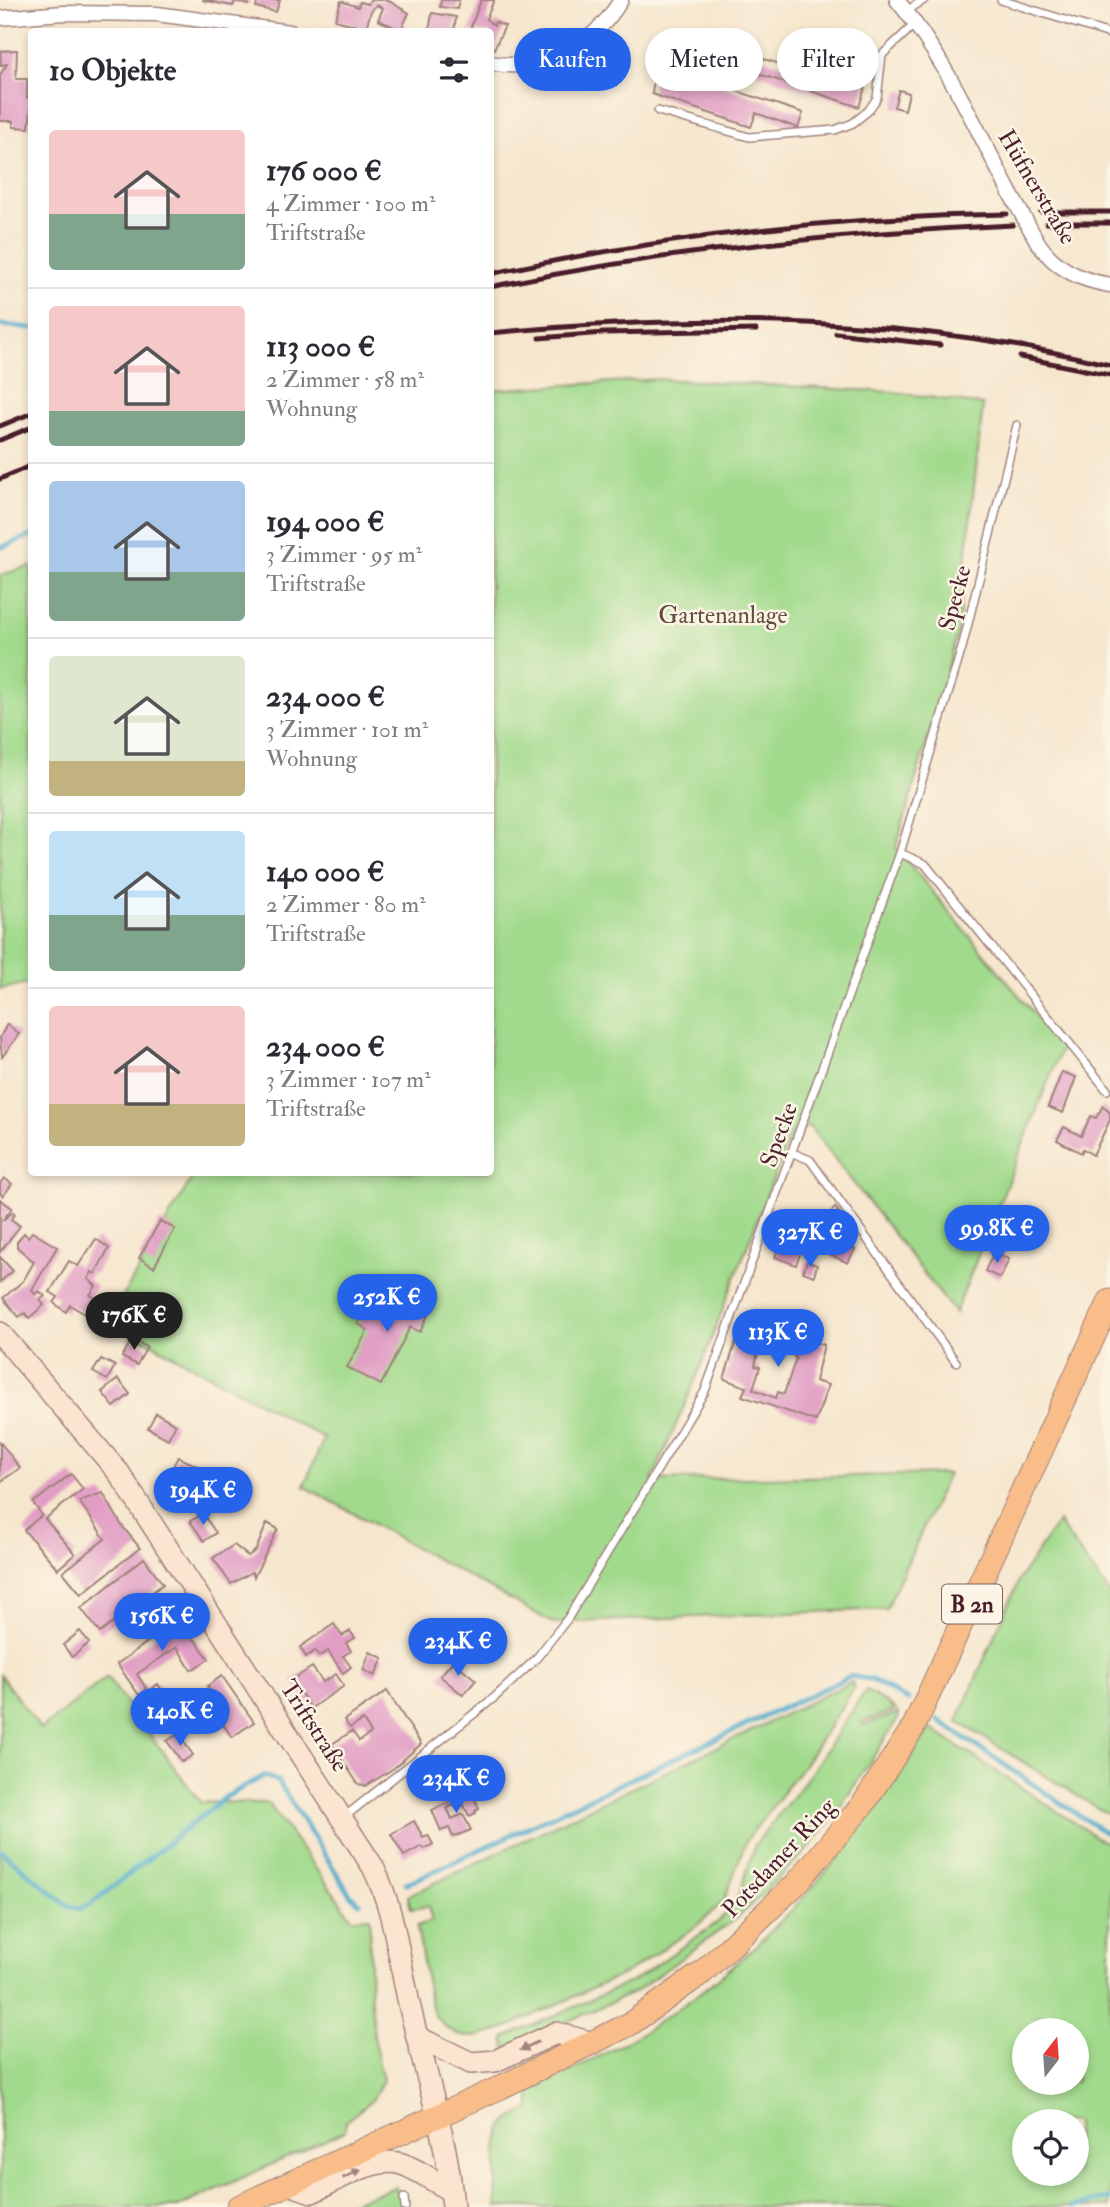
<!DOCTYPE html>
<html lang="de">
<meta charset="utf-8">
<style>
body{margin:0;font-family:"IM FELL Double Pica",serif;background:#f2f2f3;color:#2b2b33;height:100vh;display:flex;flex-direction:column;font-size:26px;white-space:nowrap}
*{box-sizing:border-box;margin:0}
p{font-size:23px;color:#7c7c81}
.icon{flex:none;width:38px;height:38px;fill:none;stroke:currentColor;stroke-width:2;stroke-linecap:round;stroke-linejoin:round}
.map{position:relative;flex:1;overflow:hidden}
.drawer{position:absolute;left:28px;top:28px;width:466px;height:1148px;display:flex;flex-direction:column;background:#fff;border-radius:7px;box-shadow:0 4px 10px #0003}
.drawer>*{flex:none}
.banner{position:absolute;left:514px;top:28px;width:490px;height:63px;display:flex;gap:14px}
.needle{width:46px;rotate:17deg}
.tools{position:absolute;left:1012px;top:2018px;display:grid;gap:14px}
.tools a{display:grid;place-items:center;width:77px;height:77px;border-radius:50%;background:#fff;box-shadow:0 4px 10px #0003;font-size:35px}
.price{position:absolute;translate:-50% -60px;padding:0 16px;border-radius:24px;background:#2563eb;color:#fff;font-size:23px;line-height:46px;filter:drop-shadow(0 2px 4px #0008)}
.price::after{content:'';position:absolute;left:50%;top:42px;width:21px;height:16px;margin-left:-10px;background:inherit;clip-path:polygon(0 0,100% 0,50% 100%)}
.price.selected{background:#222;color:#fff}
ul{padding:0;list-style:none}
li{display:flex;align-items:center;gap:21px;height:175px;padding:0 21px}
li+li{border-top:2px solid #e1e1e2}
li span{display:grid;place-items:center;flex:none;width:196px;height:140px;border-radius:7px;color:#555}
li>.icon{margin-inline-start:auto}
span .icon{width:84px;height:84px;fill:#fffc;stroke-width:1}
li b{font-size:30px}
h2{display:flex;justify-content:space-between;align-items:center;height:84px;padding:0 21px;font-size:30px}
.tag{padding:0 24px;border-radius:32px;background:#fff;box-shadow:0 4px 10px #0003;font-size:24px;line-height:63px}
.tag.selected{background:#2563eb;color:#fff}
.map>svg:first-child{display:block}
.green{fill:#a1da8c;stroke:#767c5c;stroke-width:2;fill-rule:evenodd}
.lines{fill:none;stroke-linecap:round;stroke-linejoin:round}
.stream{stroke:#4eabcc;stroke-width:5}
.building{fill:#e19ec4;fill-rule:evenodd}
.service-casing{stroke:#a0827c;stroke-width:10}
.minor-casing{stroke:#a0827c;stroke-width:17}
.secondary-casing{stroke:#a0827c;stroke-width:24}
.primary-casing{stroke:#a0827c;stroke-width:25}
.service{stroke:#fff;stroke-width:7}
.minor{stroke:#fff;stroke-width:14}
.secondary{stroke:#fce5d0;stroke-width:21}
.primary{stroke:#f8bd89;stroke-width:23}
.rail{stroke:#4a1f2b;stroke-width:5}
.minor-bridge-casing{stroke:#a0827c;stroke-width:17;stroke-linecap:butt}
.minor-bridge{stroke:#fff;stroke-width:14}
.oneway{fill:#a3827e}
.labels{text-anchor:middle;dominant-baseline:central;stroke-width:5;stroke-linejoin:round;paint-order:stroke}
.shield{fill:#fcf5e5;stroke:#7f5f63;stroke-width:2}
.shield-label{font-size:23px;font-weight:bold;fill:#4a1f2b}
.street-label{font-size:24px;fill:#4a1f2b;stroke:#fcf5e5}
.park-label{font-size:24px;fill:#604e43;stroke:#fcf5e5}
</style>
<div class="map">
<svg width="1110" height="2207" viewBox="0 0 1110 2207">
<rect width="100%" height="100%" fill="#fcf5e5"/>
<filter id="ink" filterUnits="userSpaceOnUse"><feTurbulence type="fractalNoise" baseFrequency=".0143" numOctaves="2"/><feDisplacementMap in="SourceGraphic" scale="14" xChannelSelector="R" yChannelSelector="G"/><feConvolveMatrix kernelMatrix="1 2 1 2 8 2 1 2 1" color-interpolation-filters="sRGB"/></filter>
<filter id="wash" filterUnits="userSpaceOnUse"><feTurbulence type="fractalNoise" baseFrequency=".00686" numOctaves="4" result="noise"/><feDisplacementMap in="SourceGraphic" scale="28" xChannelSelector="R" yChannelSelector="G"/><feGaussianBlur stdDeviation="1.57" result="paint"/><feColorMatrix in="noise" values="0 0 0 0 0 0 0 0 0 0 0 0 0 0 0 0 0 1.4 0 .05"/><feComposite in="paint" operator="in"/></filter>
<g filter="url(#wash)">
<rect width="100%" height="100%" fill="#f6e6cd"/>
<g class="green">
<path d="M659,379L893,392L983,405L958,632L896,848L1062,1047L955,1313L809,1126L791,1133L695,1381L652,1480L948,1474L886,1609L553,1623L304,1486L324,1438L109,1320L195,1173L490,1172V390Z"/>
<path d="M31,566V983L0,989V575Z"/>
<path d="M1058,1522L1110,1594V1816L957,1721L1021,1576Z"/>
<path d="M0,1675L41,1729L107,1677L200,1802L268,1803L352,1918L370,1917C370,1972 368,2026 383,2080L372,2100L346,2121L345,2131L178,2207H0Z"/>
<path d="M852,1682L854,1688L803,1766L746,1841L724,1901L693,1929L628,1972L501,2030L476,2037L461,2036L448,2029L436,2017L430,2003L417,1926L432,1921L428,1906L411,1909L408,1896Z"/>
<path d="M866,1690L896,1710L862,1722L864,1725L898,1713V1719L835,1815L807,1850L741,1915L635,1992L506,2048L504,2038L633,1981L718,1922L732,1907L740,1892L755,1845L811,1773Z"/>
<path d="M930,1728L1110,1846V2207H496C499,2184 491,2137 507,2122C513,2117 523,2113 530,2108V2091C571,2069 615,2051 653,2026C768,1952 859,1843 930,1728ZM1024,2030H1076V2082H1024ZM1024,2121H1076V2174H1024Z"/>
<path d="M395,2187L401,2197V2207H339Z"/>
</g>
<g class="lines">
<g class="stream">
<path d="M0,325L32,328"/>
<path d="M0,548L32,535"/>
<path d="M938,1720L1110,1836"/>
<path d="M0,1850L67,1905L80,1909L91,1904L226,1797L264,1776L278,1781L351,1896L360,1903"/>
<path d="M406,1884L851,1676L872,1680L908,1700"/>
<path d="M1073,2207L1110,2198"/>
</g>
</g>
<g id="blocks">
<g class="building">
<path d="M202,0H250L248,5L235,1L233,6Z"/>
<path d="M258,0H280L276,12L256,7Z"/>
<path d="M370,0H387L409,13L401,30L378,20L383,8L376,5L371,11L366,28L335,20L341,1L358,7L360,2L368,4Z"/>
<path d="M441,0H459L457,9L440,7Z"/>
<path d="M481,0H494L486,19L494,26L495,22L505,26L494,49L490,47V32H469Z"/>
<path d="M432,13L456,17L454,32H429Z"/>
<path d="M674,30L829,80L833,67L868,78L859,107L669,44L666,40L668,33L672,34Z"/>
<path d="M17,50L16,79H27V98H32L29,128L13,127V121H0V75L7,64L1,65L0,51Z"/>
<path d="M661,66L803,113L798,128L756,113L751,127L652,94L654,76L658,77Z"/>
<path d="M899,90L909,93L905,110L894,107Z"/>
<path d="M7,1024L19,1034L2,1057L0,1038Z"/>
<path d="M1062,1072L1076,1077L1063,1113L1048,1107Z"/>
<path d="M1103,1106L1110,1113V1120L1093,1155L1083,1149L1081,1153L1057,1140L1064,1127L1081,1136L1091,1116L1096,1118Z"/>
<path d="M4,1178L12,1184L3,1196L0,1193V1184Z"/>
<path d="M0,1199L12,1208L2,1221L13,1212L15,1214L11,1219L20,1226L0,1252Z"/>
<path d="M835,1207L849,1227L842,1243L855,1249L848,1263L826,1253L835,1234L827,1230L831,1221L826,1219Z"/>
<path d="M789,1219L816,1228L811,1240L806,1238L796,1265L775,1257Z"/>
<path d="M160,1221L175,1229L154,1267L139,1258Z"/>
<path d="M32,1232L57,1247L32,1290L35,1294L39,1291L45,1296L40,1300L44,1305L29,1318L25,1313L19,1317L3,1298L23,1281L34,1262L17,1247V1242L24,1233L28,1237Z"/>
<path d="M96,1239L109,1248L95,1274L92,1272L88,1279L96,1286L90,1295L95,1298L85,1314L70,1305L66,1312L54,1303L58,1297L50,1292L69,1261L78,1266Z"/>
<path d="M994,1252L1009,1259L1000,1278L985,1271Z"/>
<path d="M0,1257L13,1271L0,1282Z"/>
<path d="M807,1261L817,1265L814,1276L803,1272Z"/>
<path d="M390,1288L431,1309L420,1332L410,1327L381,1385L347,1367L368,1330L358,1324L366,1310L375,1315Z"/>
<path d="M744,1316L824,1345L815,1381L828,1385L816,1421L742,1396L746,1387L724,1379ZM760,1341L791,1352L796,1358L784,1394L778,1392L776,1398L753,1389L760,1367L755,1366Z"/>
<path d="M132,1339L147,1347L137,1365L122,1357Z"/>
<path d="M101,1359L115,1366L107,1380L93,1372Z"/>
<path d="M118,1379L130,1394L114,1407L102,1392Z"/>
<path d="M156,1413L176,1424L168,1439L148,1428Z"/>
<path d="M0,1442L20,1468L0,1482Z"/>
<path d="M178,1457L215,1474L202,1499L164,1483Z"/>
<path d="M71,1474L83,1489L45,1519L75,1554L58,1569L24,1530L42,1515L33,1503Z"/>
<path d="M103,1493L122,1526L140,1548L81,1594L63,1572L105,1539L79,1501Z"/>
<path d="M203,1514L216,1533L204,1541L190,1521Z"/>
<path d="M267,1523L278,1529L254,1577L252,1572L231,1584L213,1558L234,1545L248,1556L256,1550Z"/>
<path d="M144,1558L163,1584L100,1633L81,1608Z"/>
<path d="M180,1619L209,1659L191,1670L177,1647L137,1674L147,1690L139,1695L117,1664Z"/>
<path d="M334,1624L342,1636L350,1631L355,1638L346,1643L351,1651L343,1656L351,1667L343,1673L328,1651L319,1656L315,1651L306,1657L300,1647Z"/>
<path d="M80,1631L89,1643L72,1657L63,1645Z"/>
<path d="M370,1652L383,1658L375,1676L363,1670Z"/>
<path d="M453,1661L476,1680L463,1695L440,1676Z"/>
<path d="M312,1667L323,1682L336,1674L344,1686L311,1708L292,1680Z"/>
<path d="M222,1676L254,1722L232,1737L204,1697L211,1692L207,1686Z"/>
<path d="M158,1684L165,1695L153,1703L146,1693Z"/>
<path d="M387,1691L421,1744L394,1768L366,1786L358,1784L332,1744L352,1731L359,1741L371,1733L363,1720L350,1728L344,1720Z"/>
<path d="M178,1692L186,1706L173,1715L165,1699Z"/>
<path d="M192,1708L201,1721L186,1731L177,1718Z"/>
<path d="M178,1734L193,1755L182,1762L167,1741Z"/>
<path d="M472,1792L479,1809L475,1811L476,1813L469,1816L462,1801L447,1808L452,1819L463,1814L471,1830L453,1837L449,1828L441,1831L432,1810Z"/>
<path d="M414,1821L423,1837L428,1835L433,1844L424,1849L422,1846L404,1856L391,1834Z"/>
</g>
</g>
</g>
<g filter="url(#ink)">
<use href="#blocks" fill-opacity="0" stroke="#a0827c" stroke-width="2"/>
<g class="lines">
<defs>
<g id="service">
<path d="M1001,0L1110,34"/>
<path d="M906,11L924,0"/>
<path d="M658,111L749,137L835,130L853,123L868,111L877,98L882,55L915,24"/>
<path d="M900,853L925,864L1107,1090"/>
<path d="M793,1153L810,1160L956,1362"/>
<path d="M343,1818L495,1697L535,1660L568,1618L705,1391L900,853L962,648L1017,425"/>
<path d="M404,2198L405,2207"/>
</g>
<g id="minor">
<path d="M897,0C944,57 976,127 1010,193"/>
<path d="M0,18L64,13L157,14L290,32"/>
<path d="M490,63C545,73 593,46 621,0"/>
<path d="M1037,241C1054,268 1079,280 1110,285"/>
</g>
<g id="secondary">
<path d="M0,1333L119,1473L373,1867C396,1913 399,1963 411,2012C426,2077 448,2141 453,2207"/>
<path d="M417,2037L471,2063L495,2061L556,2033L593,2043"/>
<path d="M289,2184L312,2192C336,2181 375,2155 402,2164C419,2170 435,2182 451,2191"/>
</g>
<path id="primary" d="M238,2207L499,2088L630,2024L703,1972L796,1884L864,1803L914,1726L1110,1301"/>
</defs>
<use href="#service" class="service-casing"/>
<use href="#minor" class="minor-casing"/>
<use href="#secondary" class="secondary-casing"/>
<use href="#primary" class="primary-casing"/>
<use href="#service" class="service"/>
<use href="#minor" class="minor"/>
<use href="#secondary" class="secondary"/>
<use href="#primary" class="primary"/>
<g class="rail">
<path d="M1041,212H1110"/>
<path d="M1047,223H1110"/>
<path d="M490,274C660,237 833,217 1007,214"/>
<path d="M490,287C663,251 837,233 1013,225"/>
<path d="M490,333C698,313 906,315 1110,365"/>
<path d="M836,333L940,345"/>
<path d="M539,338L604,333L756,330"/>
<path d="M1020,357L1110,375"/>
<path d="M0,426L32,413"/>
<path d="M0,440L32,427"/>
<path d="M0,479L32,465"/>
</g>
<defs>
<path id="minor-bridge" d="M1010,193L1037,241"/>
</defs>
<use href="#minor-bridge" class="minor-bridge-casing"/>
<use href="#minor-bridge" class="minor-bridge"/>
</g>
<defs><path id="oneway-solid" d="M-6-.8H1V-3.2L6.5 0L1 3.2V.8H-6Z" transform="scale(1.75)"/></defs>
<g class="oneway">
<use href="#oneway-solid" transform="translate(529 2046) rotate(155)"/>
<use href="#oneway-solid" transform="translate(352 2174) rotate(-24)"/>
</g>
</g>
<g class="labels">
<rect class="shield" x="942" y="1584.5" width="60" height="39" rx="5"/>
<g class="shield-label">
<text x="972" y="1604">B 2n</text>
</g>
<g class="street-label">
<text transform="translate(1037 187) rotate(59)">Hüfnerstraße</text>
<text transform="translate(955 598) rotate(-75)">Specke</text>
<text transform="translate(779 1135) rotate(-70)">Specke</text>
<text transform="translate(314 1726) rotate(57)">Triftstraße</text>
<text transform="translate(779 1858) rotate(-47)">Potsdamer Ring</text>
</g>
<g class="park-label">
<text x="723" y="615">Gartenanlage</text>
</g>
</g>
</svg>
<div class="tools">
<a><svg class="needle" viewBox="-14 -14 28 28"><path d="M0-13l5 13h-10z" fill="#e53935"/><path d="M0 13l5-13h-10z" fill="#7c7c81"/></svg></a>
<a><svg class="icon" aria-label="locate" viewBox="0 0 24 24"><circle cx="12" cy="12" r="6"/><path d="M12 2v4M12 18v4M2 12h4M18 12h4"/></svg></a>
</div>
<b class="price" style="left:997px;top:1265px">99.8K €</b>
<b class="price" style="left:810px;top:1269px">327K €</b>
<b class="price" style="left:387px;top:1334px">252K €</b>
<b class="price selected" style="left:134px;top:1352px">176K €</b>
<b class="price" style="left:778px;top:1369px">113K €</b>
<b class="price" style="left:203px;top:1527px">194K €</b>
<b class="price" style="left:162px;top:1653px">156K €</b>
<b class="price" style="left:458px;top:1678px">234K €</b>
<b class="price" style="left:180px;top:1748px">140K €</b>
<b class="price" style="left:456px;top:1815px">234K €</b>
<div class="banner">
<a class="tag selected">Kaufen</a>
<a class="tag">Mieten</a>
<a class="tag">Filter</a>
</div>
<section class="drawer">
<h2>10 Objekte<svg class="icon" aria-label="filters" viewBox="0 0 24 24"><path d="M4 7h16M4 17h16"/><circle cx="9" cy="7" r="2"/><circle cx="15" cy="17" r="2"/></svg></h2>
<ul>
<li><span style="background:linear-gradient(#f6c9c9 60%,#7fa58c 0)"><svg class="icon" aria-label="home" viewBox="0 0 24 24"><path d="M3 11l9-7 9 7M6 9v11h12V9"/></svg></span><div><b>176 000 €</b><p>4 Zimmer · 100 m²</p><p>Triftstraße</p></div></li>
<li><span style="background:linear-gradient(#f6c9c9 75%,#7fa58c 0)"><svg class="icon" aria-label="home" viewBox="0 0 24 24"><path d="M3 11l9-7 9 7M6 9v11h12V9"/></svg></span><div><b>113 000 €</b><p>2 Zimmer · 58 m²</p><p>Wohnung</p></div></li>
<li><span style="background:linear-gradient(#a9c7e8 65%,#7fa58c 0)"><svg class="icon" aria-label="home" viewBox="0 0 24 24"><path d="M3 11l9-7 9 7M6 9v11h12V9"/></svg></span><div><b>194 000 €</b><p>3 Zimmer · 95 m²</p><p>Triftstraße</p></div></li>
<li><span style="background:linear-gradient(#dfe7d0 75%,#c2b280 0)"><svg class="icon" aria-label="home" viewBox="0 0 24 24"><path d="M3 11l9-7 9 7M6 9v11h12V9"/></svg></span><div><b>234 000 €</b><p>3 Zimmer · 101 m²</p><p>Wohnung</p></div></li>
<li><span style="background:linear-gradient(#bfe0f5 60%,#7fa58c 0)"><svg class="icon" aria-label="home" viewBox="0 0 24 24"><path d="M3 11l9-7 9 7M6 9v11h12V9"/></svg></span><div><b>140 000 €</b><p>2 Zimmer · 80 m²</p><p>Triftstraße</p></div></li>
<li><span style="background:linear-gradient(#f6c9c9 70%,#c2b280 0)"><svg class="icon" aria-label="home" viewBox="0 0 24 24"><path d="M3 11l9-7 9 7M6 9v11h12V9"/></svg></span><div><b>234 000 €</b><p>3 Zimmer · 107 m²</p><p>Triftstraße</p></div></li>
</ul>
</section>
</div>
